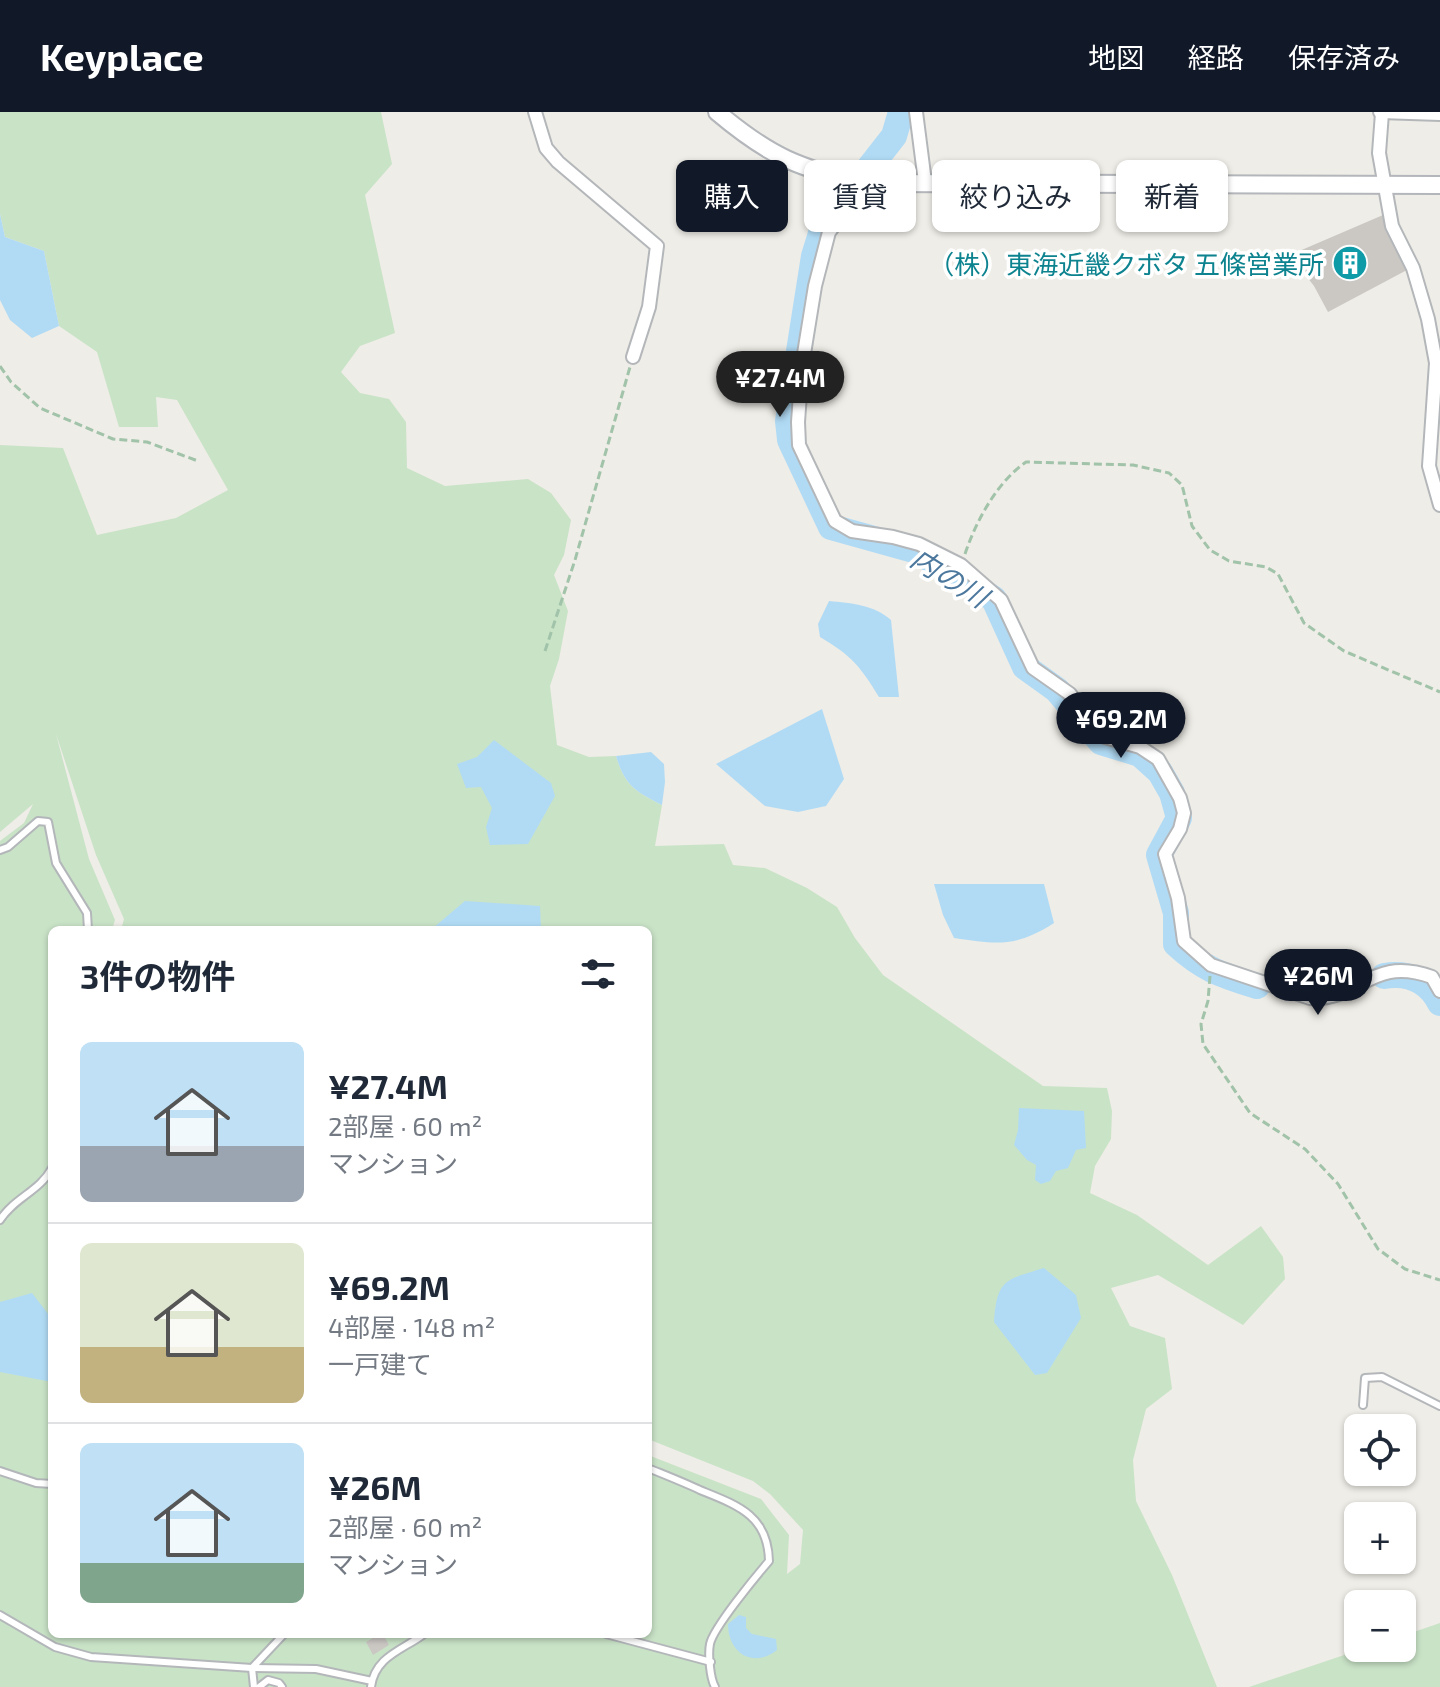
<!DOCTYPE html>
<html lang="ja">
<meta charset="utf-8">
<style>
body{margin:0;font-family:"Exo 2","Noto Sans JP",sans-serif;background:#f6f6f7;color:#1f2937;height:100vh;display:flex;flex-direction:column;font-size:30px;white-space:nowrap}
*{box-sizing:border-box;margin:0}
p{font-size:26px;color:#747a83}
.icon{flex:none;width:44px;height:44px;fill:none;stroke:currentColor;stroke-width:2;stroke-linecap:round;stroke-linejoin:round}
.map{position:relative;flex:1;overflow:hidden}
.side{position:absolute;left:48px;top:814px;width:604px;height:712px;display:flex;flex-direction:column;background:#fff;border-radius:12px;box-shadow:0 2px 6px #0004}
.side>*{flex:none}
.top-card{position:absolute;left:676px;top:48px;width:644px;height:72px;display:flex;gap:16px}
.tools{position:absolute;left:1344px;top:1302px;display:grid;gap:16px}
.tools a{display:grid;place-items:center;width:72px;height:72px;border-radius:12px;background:#fff;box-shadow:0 2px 6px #0004;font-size:40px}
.price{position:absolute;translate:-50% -68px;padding:0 18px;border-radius:28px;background:#111827;color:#fff;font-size:26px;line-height:52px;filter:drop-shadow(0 2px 4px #0008)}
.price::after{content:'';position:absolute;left:50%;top:48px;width:24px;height:18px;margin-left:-12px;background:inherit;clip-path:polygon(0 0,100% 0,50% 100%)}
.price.on{background:#222;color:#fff}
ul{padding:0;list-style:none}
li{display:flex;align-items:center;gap:24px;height:200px;padding:0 32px}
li+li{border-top:2px solid #e0e1e3}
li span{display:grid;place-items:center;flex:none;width:224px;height:160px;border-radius:12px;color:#555}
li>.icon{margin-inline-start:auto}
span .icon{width:96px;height:96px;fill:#fffc;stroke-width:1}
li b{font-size:34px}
h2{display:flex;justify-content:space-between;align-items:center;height:96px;padding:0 32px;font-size:34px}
.chip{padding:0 28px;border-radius:12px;background:#fff;box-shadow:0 2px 6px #0004;font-size:28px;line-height:72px}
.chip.on{background:#111827;color:#fff}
header{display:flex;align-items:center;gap:48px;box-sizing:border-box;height:112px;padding:0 40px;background:#111827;color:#fff}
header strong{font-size:38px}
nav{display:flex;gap:44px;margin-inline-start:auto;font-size:28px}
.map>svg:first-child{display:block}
.green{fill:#c9e3c7;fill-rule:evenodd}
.water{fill:#b1dbf5}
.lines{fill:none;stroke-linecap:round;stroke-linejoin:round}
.river{stroke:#b1dbf5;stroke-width:26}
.building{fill:#cbc8c4}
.lane-casing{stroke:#b4b7ba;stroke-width:10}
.street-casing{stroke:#b4b7ba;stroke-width:16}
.secondary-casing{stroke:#b3b6ba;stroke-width:20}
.path{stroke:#a1c3a9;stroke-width:3;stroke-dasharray:8 4;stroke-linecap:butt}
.lane{stroke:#fff;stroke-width:6}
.street{stroke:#fff;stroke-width:12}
.secondary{stroke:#fff;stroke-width:16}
.labels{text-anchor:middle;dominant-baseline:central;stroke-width:7;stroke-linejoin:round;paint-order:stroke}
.culture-label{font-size:26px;fill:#0d838f;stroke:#fff;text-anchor:end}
.water-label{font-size:28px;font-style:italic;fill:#4c789d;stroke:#fff}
</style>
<header>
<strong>Keyplace</strong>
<nav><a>地図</a><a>経路</a><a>保存済み</a></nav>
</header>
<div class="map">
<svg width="1440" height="1575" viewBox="0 0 1440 1575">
<rect width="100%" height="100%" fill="#efede7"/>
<g class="green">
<path d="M0,0H381L392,52L365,83L395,221L360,234L341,260L360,281L389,287L406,310L407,356L445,374L528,367L551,381L571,408L564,443L554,463L568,499L559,547L550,574L557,633L589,645L616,644C625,674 635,679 662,693L655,734L724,732L733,753L765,756L807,776L837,795L855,826L883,863L1043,974L1107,976L1112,999L1111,1027L1095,1054L1090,1081L1137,1103L1208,1153L1261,1114L1283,1145L1285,1167L1243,1213L1158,1163L1111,1176L1130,1214L1165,1226L1172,1277L1146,1297L1133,1348L1136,1389L1172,1463L1217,1575H0V729L24,711L33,692L0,720V333L63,336L97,423L176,406L228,378L177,288L156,285L158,315H119L97,240L59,214L44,139L5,125L0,102ZM56,622L96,743L124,807L121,818H648V1327L753,1369L770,1382L803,1418L800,1452L787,1462L789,1423L761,1387L648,1343V1522H52V818H112L115,808L89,747Z"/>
<path d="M1440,1511V1575H1249L1365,1536H1402V1524Z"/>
</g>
<g class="water">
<path d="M0,102L5,125L44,139L59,214L32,226L10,208L0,188Z"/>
<path d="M829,489C852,491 874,493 891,508L899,585H879C860,554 852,544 820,525L818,512Z"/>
<path d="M822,597L844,667L826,694L798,700L765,694L716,652Z"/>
<path d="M494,628L551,671L555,684L528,732L490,733L486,715L492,696L481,675L466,676L457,652L477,645Z"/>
<path d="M651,640L664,652L665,670L662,693C635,679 625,674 616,644Z"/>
<path d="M934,772H1044L1054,811C1015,836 997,832 954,826L943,803Z"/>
<path d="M465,789L540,794L541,818L433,816Z"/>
<path d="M1019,996L1084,999L1086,1036L1076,1038L1068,1056L1056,1059L1050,1069L1041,1072L1035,1068L1036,1053L1027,1048L1014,1033L1018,1018Z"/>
<path d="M1044,1156L1076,1183L1081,1206L1047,1261L1035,1263L994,1210C997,1167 1005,1168 1044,1156Z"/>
<path d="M32,1181L52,1207V1270L0,1260V1190Z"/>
<path d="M739,1503L746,1505V1516L752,1522L776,1527L777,1538C753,1557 728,1541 728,1512Z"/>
</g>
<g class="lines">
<g class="river">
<path d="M901,0L894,24L823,115L814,144L788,309L790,328L831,415L917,439L994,487L1025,555L1057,578L1101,630L1140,642L1160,660L1172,681L1179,706L1159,743L1176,801V832C1204,858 1222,863 1257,874"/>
<path d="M1384,864C1409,860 1429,869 1440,891"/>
</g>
</g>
<g class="building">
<path d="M1383,103L1407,158L1328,200L1314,174L1290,143Z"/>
<path d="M380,1522H383L389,1533L373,1543L366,1530Z"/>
</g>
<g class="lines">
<defs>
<g id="lane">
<path d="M0,738L8,735L38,709L48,710L56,751L87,801L88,818"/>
<path d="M0,1108C14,1086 40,1079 52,1056"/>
<path d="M1363,1293L1365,1266L1382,1265L1440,1294"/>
<path d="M648,1356C665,1363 683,1370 700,1378C737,1393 768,1403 769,1449C757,1463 713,1516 710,1532C708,1542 710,1566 715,1575"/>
<path d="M0,1359L36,1371L52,1372"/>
<path d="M0,1503L55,1535L91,1545L252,1556L316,1557L372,1569"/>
<path d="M606,1522L711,1550"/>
<path d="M254,1575L252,1556L284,1522"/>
<path d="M259,1575L268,1568L279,1571L282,1575"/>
<path d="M371,1575C375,1544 403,1538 424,1522"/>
</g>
<g id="street">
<path d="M535,0L546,36L558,50L657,134L649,195L633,245"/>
<path d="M916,0L925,70"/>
<path d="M1380,0L1440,2"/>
<path d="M1382,1L1379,41L1392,114L1413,156L1428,207L1436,251L1429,354L1440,393"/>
<path d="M867,71L829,120L815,174L802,254L798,310L799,333L835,409L852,419L893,425L919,432L961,453L1001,488L1033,556L1070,582L1091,612L1105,625L1140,635L1158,647L1180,686L1184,701L1180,717L1165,742L1178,786L1184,829L1211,853L1310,886C1361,889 1370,843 1432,865L1440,879"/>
</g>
<path id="secondary" d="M717,0C769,44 801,58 867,71L1440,73"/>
</defs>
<use href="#lane" class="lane-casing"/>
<use href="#street" class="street-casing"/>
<use href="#secondary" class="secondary-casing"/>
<g class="path">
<path d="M0,254L11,270L40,296L113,327L147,330L198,349"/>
<path d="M965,442C976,409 997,370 1026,350L1133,353L1169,361L1182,373L1192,414L1210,438L1229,449L1266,455L1278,462L1304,511L1344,539L1440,580"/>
<path d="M545,539L575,448L630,255"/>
<path d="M1210,864L1208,889L1201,912L1203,932L1250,1001L1305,1037L1338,1072L1378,1137L1405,1157L1440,1168"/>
</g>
<use href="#lane" class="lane"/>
<use href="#street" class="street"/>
<use href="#secondary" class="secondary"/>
</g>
<defs>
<symbol id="building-disc" viewBox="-11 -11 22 22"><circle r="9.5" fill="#0f9aa8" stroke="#fff"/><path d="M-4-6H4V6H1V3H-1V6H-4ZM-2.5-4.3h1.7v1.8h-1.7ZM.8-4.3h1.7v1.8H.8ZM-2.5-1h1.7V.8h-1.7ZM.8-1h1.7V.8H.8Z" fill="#fff"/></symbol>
</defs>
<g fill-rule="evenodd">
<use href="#building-disc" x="1330" y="131" width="40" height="40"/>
</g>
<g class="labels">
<g class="culture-label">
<text x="1324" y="151">（株）東海近畿クボタ 五條営業所</text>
</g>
<g class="water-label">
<text transform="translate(950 465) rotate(32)">内の川</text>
</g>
</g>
</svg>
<div class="tools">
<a><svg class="icon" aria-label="locate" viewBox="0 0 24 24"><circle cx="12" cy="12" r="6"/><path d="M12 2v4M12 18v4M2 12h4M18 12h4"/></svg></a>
<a>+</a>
<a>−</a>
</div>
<b class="price on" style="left:780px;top:307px">¥27.4M</b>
<b class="price" style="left:1121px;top:648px">¥69.2M</b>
<b class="price" style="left:1318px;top:905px">¥26M</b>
<div class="top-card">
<a class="chip on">購入</a>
<a class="chip">賃貸</a>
<a class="chip">絞り込み</a>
<a class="chip">新着</a>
</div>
<section class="side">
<h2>3件の物件<svg class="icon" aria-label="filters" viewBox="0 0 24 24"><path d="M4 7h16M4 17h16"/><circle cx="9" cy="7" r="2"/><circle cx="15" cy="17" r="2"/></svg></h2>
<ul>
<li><span style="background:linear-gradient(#bfe0f5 65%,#9aa5b1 0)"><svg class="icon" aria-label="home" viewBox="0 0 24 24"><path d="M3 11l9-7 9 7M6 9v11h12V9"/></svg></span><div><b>¥27.4M</b><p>2部屋 · 60 m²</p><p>マンション</p></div></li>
<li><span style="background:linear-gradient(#dfe7d0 65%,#c2b280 0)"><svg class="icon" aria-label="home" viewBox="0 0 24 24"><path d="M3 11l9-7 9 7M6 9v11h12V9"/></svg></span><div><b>¥69.2M</b><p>4部屋 · 148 m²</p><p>一戸建て</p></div></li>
<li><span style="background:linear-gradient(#bfe0f5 75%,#7fa58c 0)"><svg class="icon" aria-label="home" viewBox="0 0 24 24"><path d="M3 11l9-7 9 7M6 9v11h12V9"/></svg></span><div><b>¥26M</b><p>2部屋 · 60 m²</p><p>マンション</p></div></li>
</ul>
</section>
</div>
